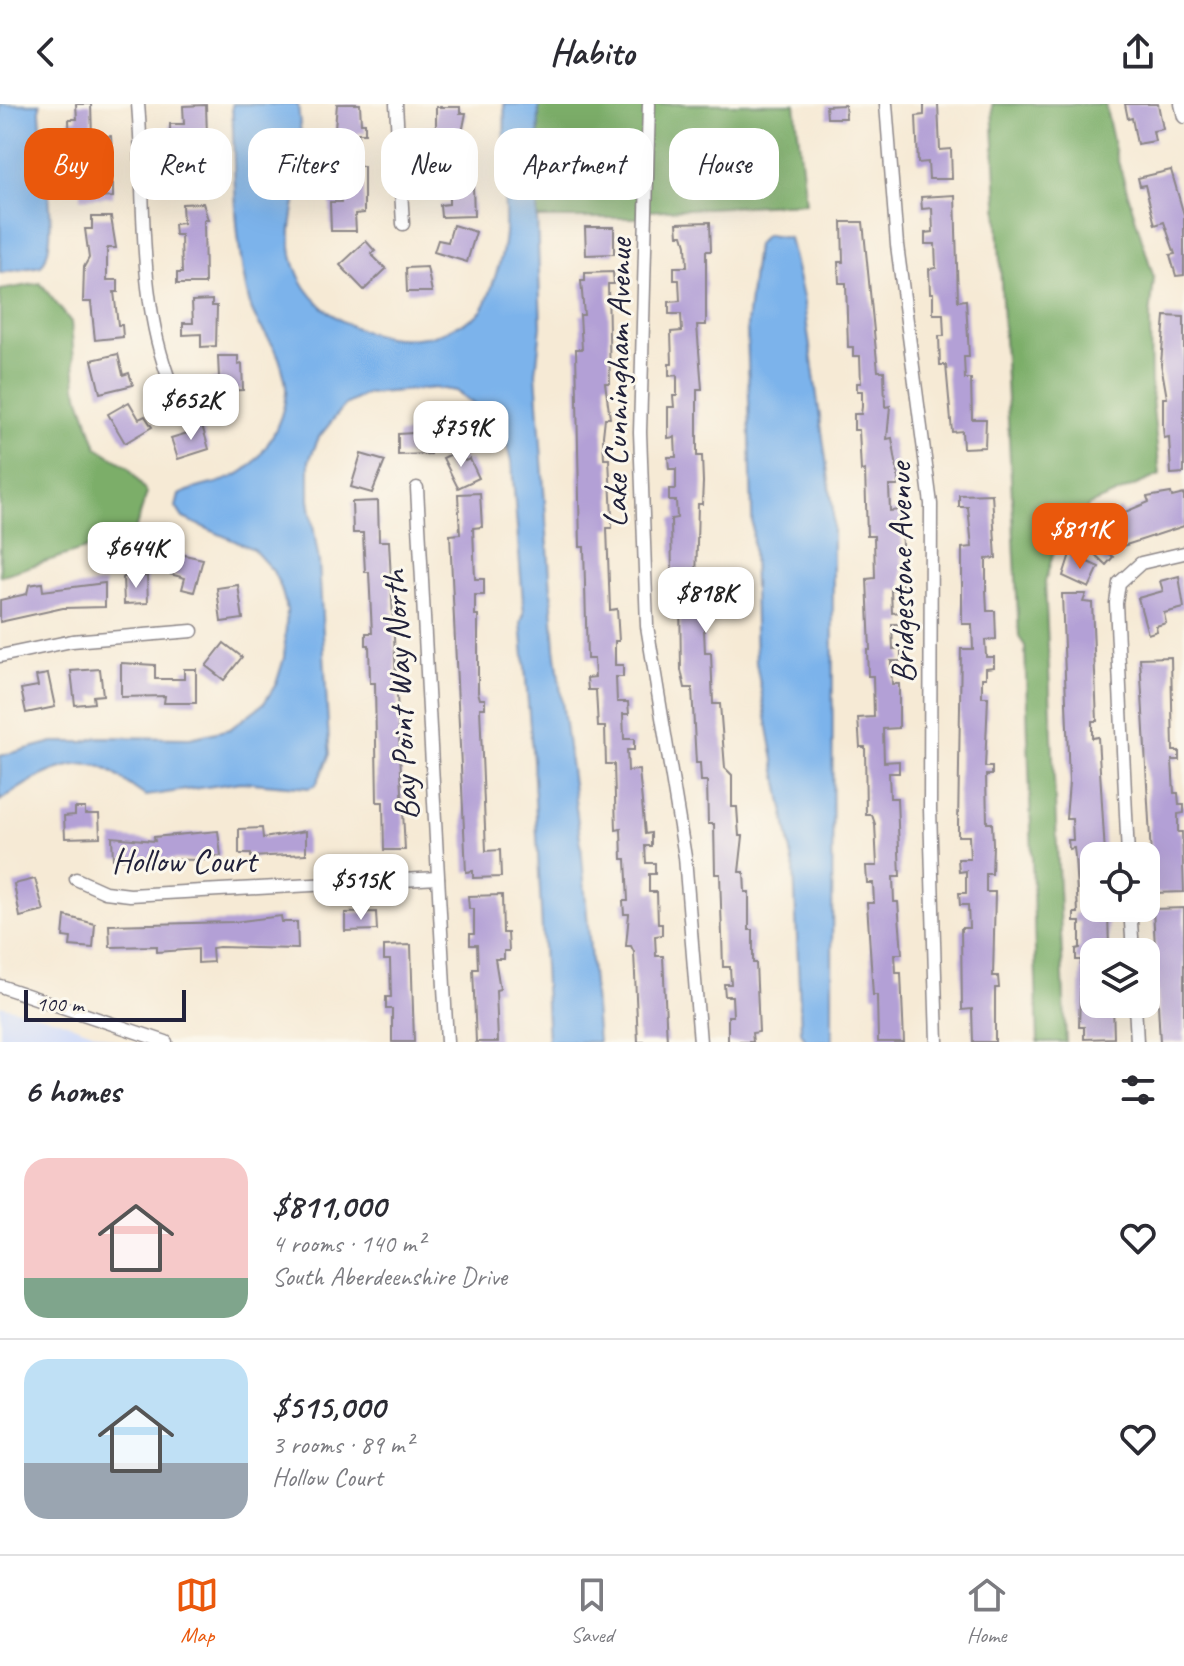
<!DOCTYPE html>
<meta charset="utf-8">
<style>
body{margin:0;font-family:Caveat,sans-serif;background:#f7f7f7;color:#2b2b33;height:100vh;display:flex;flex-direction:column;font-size:30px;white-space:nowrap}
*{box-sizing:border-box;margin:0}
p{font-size:26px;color:#7c7c81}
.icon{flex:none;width:44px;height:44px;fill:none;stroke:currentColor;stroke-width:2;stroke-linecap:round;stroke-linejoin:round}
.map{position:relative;height:938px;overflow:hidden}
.side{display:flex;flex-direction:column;background:#fff;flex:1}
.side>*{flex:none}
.banner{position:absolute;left:24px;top:24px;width:1136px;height:72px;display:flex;gap:16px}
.tools{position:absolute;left:1080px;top:738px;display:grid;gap:16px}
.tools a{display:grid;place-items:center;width:80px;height:80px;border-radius:16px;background:#fff;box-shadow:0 8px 32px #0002;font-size:40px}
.scale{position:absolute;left:24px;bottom:20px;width:162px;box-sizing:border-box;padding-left:8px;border:4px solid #22223b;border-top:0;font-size:22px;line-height:28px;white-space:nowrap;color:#22223b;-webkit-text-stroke:6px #fbf7ec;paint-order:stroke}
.price{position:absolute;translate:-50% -68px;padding:0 18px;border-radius:16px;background:#fff;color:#222;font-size:26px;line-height:52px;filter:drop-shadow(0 2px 4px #0008)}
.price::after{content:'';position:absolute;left:50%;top:48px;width:24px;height:18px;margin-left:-12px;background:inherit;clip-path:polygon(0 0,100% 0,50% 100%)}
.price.active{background:#ea580c;color:#fff}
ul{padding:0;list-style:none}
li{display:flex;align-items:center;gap:24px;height:200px;padding:0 24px}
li+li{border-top:2px solid #e1e1e2}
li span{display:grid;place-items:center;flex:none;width:224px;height:160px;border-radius:24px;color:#555}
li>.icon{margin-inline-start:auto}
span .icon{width:96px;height:96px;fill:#fffc;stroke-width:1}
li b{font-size:34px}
h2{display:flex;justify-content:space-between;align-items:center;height:96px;padding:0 24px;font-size:34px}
.tag{padding:0 28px;border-radius:24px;background:#fff;box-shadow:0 8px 32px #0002;font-size:28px;line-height:72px}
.tag.active{background:#ea580c;color:#fff}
header{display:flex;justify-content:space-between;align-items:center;height:104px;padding:0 24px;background:#fff;font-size:36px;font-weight:800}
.menu{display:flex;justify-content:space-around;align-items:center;height:112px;border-top:2px solid #e1e1e2;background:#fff;font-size:22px;color:#7c7c81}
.menu a{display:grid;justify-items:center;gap:4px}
.menu .active{color:#ea580c}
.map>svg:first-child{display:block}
.built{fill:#cfdaf9}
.forest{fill:#7bae69;stroke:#4e6852;stroke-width:2}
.water{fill:#7bb3eb;stroke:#4e6a93;stroke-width:2}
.building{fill:#b3a0d6}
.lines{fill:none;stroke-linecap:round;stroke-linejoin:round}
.street-casing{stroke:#8c8688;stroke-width:15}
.street{stroke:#fff;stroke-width:12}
.labels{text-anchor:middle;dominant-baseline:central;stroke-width:6;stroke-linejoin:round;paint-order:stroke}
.street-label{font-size:34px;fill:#22223b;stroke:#fbf7ec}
</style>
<header><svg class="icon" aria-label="back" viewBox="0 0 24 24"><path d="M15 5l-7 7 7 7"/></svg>Habito<svg class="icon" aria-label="share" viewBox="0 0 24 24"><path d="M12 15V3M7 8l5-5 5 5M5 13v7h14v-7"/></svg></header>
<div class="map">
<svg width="1184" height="938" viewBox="0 0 1184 938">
<rect width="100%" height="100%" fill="#fbf7ec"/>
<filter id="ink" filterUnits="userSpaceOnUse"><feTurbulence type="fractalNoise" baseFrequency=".0125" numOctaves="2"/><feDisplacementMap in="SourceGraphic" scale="16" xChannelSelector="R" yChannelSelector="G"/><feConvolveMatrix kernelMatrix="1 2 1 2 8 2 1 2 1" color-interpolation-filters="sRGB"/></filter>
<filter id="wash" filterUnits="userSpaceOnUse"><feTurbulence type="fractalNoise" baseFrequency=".006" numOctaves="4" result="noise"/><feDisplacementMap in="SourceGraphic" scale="32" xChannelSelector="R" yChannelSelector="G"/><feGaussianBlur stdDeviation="1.8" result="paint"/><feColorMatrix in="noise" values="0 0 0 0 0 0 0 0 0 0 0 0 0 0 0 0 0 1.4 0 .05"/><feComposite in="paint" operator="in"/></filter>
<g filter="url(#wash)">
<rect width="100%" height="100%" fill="#f6ead5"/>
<path class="built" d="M0,901L62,917L120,938H0Z"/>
<g class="forest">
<path d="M539,0H795L806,99L648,107V114H537Z"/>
<path d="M992,0H1105L1116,51L1154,174L1150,214L1151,285L1160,371L1089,401L1053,450L1045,478L1066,938H1038L1025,542L1019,533Z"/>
<path d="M40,179L71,218L76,283L97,343L128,363L147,389L135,426L120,434L0,472V186Z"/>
</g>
<g class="water">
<path d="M0,0H40C38,37 64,133 41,162L0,169Z"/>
<path d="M232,0H298C300,23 304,50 300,73C295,101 285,134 295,162C316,224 403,253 456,222C465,218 476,214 482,206C489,196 491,184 495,173C511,128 504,112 503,66C503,44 506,22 504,0H539L537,114L541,222L536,269L555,544L581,741L598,938H548L533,657L521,518L524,510L512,362L505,333L495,317L456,287L436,284L366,290L345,301L319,333L309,357V396L319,458L329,639L330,650L316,681L309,684L241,678L146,692C131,684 114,666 98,662C64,654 26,679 0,697V652L53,638H84L98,633L190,634L230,625L264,599L276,580L284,554L287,506L281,484L273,467L253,445L183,414L176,403L179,391C198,381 219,381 237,371C263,358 283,318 286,289C287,280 282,263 279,254C272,234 255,221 250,201C233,137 235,66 232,0Z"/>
<path d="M766,131L789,134L803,193L833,405L832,938H806L801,928L794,764L756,559L747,220L756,141Z"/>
</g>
<g id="blocks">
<g class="building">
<path d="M76,0H91L92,33L111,32L112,45L70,46L69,15H77Z"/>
<path d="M337,0H360L361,19H365V29H358L359,62H364V109L355,110L356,127H331L330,98H341L339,49H333Z"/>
<path d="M924,0H938L940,46L951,45L952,75H929L928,58L918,59L916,12L924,11Z"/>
<path d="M1125,0H1158L1163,25L1153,27L1155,37L1137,40L1132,14L1128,15Z"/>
<path d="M206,1L207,32L170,33V20H184L183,2Z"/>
<path d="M845,1L846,14H827L826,2Z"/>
<path d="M436,3H460V9H466L461,34H453L454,73L430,74L426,23H436Z"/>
<path d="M196,55L197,83H174L173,56Z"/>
<path d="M106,62V81H113V93L80,95L84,63Z"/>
<path d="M1171,66L1184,111V171L1176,172L1170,151L1175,150L1164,118L1155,121L1145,81L1140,82L1138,74Z"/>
<path d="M473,82L474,112L441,113L440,101L449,100V83Z"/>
<path d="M955,91L958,197L966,196L969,253H964L965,275H971L972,315H986L985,343L963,344L962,327L952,328L946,261H940L939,232H944L943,210H933V189H930L929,165L936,164L935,140H925V129L933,128L932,104L922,105L921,93Z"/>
<path d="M203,99L208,116H204L205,180H177V169H182L181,131H175L174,120L183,119L182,100Z"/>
<path d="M92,113H111L116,144H107V176H118V188H114L118,221H122L123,233L95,236L91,198H83L84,163L89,154L85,125H92Z"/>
<path d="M710,118L711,147H706V221H697L702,285H697V352H702L703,378L702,400H698L696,478H702L705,549H711L713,600H720L725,664L732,671V703H737L739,732H743L739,768H744L745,788H749V826H753V859H756L759,928L752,929L753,938H728V912H733L732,892H725L724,880H731L730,863H723L720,770H715L714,720H708L707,677H701L700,659H696L692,584H685L681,566L680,491H674L672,473L671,415L677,414L676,397H669V385H676V365H669L668,353H676L675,333L668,334V303H674L673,292H677V271L669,272V260H672L671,228L682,227L681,210H669V198L680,197L679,176H674V163H687L686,141L683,131H678L677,119Z"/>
<path d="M842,118H863L878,267H884L885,303L890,302L887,335L892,334L898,370V382H889L890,407L900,406L902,441V486H891L892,509L902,508L903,520H892L893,545L901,544V557H891L892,580H899V624L883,625L884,658L899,657V669H889L890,694H897L900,773H893L894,798H898L902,850H895L896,869H901L904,938H878L877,891H873L867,799H874L873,779H867L866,762H877L875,720L872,711H866L865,643H860L858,614L874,613L873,572H868L867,546H870L867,475L875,474L874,432H867L865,366L861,367L859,326H854V310H861L862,303V287H857V279H861L860,252H853V243H848L846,179H839L838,158H843Z"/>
<path d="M453,121L476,128L467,158L434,148L438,136L448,138Z"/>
<path d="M585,123H614V150L586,151Z"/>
<path d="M366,137L375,147L371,150L386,165L364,186L340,161Z"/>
<path d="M427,163L432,188H407L406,164Z"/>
<path d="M613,168L614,180H608L610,279H605L610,314H605L603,332L604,355H609L612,413V424H607L610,506L617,505L619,537H615V561H623V573H616L617,598H628L629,610H623L624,635H634V646H627L628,667L639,666L645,730L651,729V742H645L646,759H655V770H649V788H657L658,820H662V831L655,832L656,852H663L667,938H638L634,848L631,842H626L629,810H624L623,797H628L626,755H622L621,725L616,726L614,660H606L605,623H598L596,586H588L587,574L595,573L594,555H587L584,443H580L576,245H582L580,211H584L581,177H585V169Z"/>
<path d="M212,196V202H217L216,242L201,243V230L183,231V219H193L192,197Z"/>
<path d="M1165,212L1184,213V369L1171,370L1169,333L1164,334L1163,323V294H1167L1161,260Z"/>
<path d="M118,250L123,271L129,269L133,281L100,289L92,256Z"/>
<path d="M218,252H238V261L242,260L243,286L211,287L210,275L219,274Z"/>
<path d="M129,298L139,315L145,312L152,323L125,339L108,310Z"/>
<path d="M201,318L209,345L178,355L171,334L191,328L189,322Z"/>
<path d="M430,328L431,350L398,351V330Z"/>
<path d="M460,346L465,357L470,355L479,374L458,384L443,354Z"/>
<path d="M361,350L385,357L372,389L351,383Z"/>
<path d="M480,389L482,423L473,424L475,475H484V491H475V511H478V588L480,595H485V604H480L486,747L500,746L501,773L473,774V767L466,768L450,431L460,430L458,390Z"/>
<path d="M1171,389L1172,393L1184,390V422L1123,442L1109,410L1121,405L1123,409L1149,398L1147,393Z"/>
<path d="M992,390L996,454L986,455V486L987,507H995L996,535L985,536L986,553H994V563L986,564V574H982V593H988L985,663H992V671H986L987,719H992L993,740L992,770H986V788H995L993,872H998L999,884H995V938H973L972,905L962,906L961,824H969L968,801H960L959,789H966V767L959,768L958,755H970L969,732H958V721L961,545H973L972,520H962V444L972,443L968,403H959V391Z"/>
<path d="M378,397L379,437H389L405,746H384L383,698H377L375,579H370L369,541H366V529H372L369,468H365L363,429H353L352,398Z"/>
<path d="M1097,425L1118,445L1108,449L1113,453L1106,461L1086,442Z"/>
<path d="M175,449L203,455L194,488L182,485L185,474L170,470Z"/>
<path d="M1070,450L1099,463L1089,484L1063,472Z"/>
<path d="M147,472L148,499L124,500L123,473Z"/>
<path d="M1179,472L1184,504L1164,509L1166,519L1156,522L1157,527L1148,530L1138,494L1163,487L1160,477Z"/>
<path d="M42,479L43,487L105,479V503L63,504L0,518V496L27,490L29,481Z"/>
<path d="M238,481L243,515L221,518L217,484Z"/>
<path d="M1062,490H1086L1083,498L1092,499L1097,617H1092V634L1098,633L1105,750L1094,751V808H1108L1109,846L1094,848V900H1113L1114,934L1084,935V923H1079L1081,856H1076V845L1080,844V818H1074V809H1078L1075,752L1074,744L1069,745L1068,736H1073L1072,715H1066L1069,678Z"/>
<path d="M224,539L242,553L224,576L206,562Z"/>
<path d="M1171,553L1173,647H1179V656H1172L1174,689H1178L1179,701H1184V709L1178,710V728H1182L1184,788L1153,789L1140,554Z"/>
<path d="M121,559L155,561V575H184V565H196V599H164L165,592L121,593Z"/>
<path d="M100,565L103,591L93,592L94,599L75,601L71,567Z"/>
<path d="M48,570L55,603L26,609L21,585L38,582L36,572Z"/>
<path d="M75,704H85V710H99L100,733L65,734L64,712L75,711Z"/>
<path d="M262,724L263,734L306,727V750L251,753V750H239V725Z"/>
<path d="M218,727L221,752H209V756L113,755L112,733L155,737L154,733Z"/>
<path d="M35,775L44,807L20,813L14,780Z"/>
<path d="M502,791L503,829H508L509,847H504V855H495L500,885L496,886L498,938H476L473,865H478L477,841H470V830H474V805H469L468,792Z"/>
<path d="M1184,804V938H1160L1153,805Z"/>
<path d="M376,808L377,826L345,827V809Z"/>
<path d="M65,812L95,820L93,844L70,842L71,834L63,833Z"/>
<path d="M281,812L282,818H297L298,845L219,843L212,844L213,858L198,859V845L157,848V842L110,843L109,821L234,818Z"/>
<path d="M411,841L414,938H392V905H386V893H391L390,856H384V842Z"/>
</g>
</g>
</g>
<g filter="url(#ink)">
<use href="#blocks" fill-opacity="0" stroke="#8c8688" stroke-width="2"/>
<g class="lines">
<defs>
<g id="street">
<path d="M138,0C146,94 136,194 172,283"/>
<path d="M396,0L403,120"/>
<path d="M649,0L640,328L647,522L685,753L700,938"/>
<path d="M886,0L897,141L931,400L930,705L937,938"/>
<path d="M1181,0L1184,13"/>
<path d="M417,384L447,938"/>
<path d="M0,552L72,537L192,527"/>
<path d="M1128,752L1116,499L1119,479L1141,459L1184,449"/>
<path d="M76,775L105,788L130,791L438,774"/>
<path d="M1130,804L1133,848"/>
<path d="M0,882L166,938"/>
<path d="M1135,900L1137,938"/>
</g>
</defs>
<use href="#street" class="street-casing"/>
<use href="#street" class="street"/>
</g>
</g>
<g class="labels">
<g class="street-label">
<text transform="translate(617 279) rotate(-89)">Lake Cunningham Avenue</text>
<text transform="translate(901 469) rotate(-91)">Bridgestone Avenue</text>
<text transform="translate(400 591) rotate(-93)">Bay Point Way North</text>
<text x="184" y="756">Hollow Court</text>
</g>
</g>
</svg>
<div class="tools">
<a><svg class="icon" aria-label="locate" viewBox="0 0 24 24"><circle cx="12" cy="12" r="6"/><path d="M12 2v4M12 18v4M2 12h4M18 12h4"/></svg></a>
<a><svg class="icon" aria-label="layers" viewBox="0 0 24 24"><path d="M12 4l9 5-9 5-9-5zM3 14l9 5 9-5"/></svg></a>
</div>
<div class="scale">100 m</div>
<b class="price" style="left:191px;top:338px">$652K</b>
<b class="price" style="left:461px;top:365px">$759K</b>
<b class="price active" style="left:1080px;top:467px">$811K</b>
<b class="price" style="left:136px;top:486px">$644K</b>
<b class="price" style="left:706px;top:531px">$818K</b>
<b class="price" style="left:361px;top:818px">$515K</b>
<div class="banner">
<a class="tag active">Buy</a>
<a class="tag">Rent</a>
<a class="tag">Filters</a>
<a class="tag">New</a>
<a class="tag">Apartment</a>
<a class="tag">House</a>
</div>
</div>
<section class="side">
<h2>6 homes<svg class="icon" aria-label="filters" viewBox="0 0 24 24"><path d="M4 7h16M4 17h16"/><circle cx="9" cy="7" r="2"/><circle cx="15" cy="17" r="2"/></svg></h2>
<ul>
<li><span style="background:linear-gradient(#f6c9c9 75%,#7fa58c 0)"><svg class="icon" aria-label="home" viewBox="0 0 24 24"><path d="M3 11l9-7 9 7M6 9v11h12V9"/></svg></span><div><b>$811,000</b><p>4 rooms · 140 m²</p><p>South Aberdeenshire Drive</p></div><svg class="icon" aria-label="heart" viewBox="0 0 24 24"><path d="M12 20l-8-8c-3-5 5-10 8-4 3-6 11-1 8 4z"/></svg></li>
<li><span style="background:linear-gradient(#bfe0f5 65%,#9aa5b1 0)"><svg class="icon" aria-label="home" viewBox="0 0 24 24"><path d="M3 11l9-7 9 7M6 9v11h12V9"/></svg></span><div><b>$515,000</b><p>3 rooms · 89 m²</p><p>Hollow Court</p></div><svg class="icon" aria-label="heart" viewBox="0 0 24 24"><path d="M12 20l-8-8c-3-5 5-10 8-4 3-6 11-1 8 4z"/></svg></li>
</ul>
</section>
<nav class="menu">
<a class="active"><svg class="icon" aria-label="map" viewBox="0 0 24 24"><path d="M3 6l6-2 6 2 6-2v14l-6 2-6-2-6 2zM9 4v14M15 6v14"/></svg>Map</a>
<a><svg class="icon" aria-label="saved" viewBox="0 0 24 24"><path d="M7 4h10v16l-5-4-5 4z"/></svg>Saved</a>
<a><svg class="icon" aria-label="home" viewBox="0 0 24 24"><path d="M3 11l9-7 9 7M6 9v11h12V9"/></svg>Home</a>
</nav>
